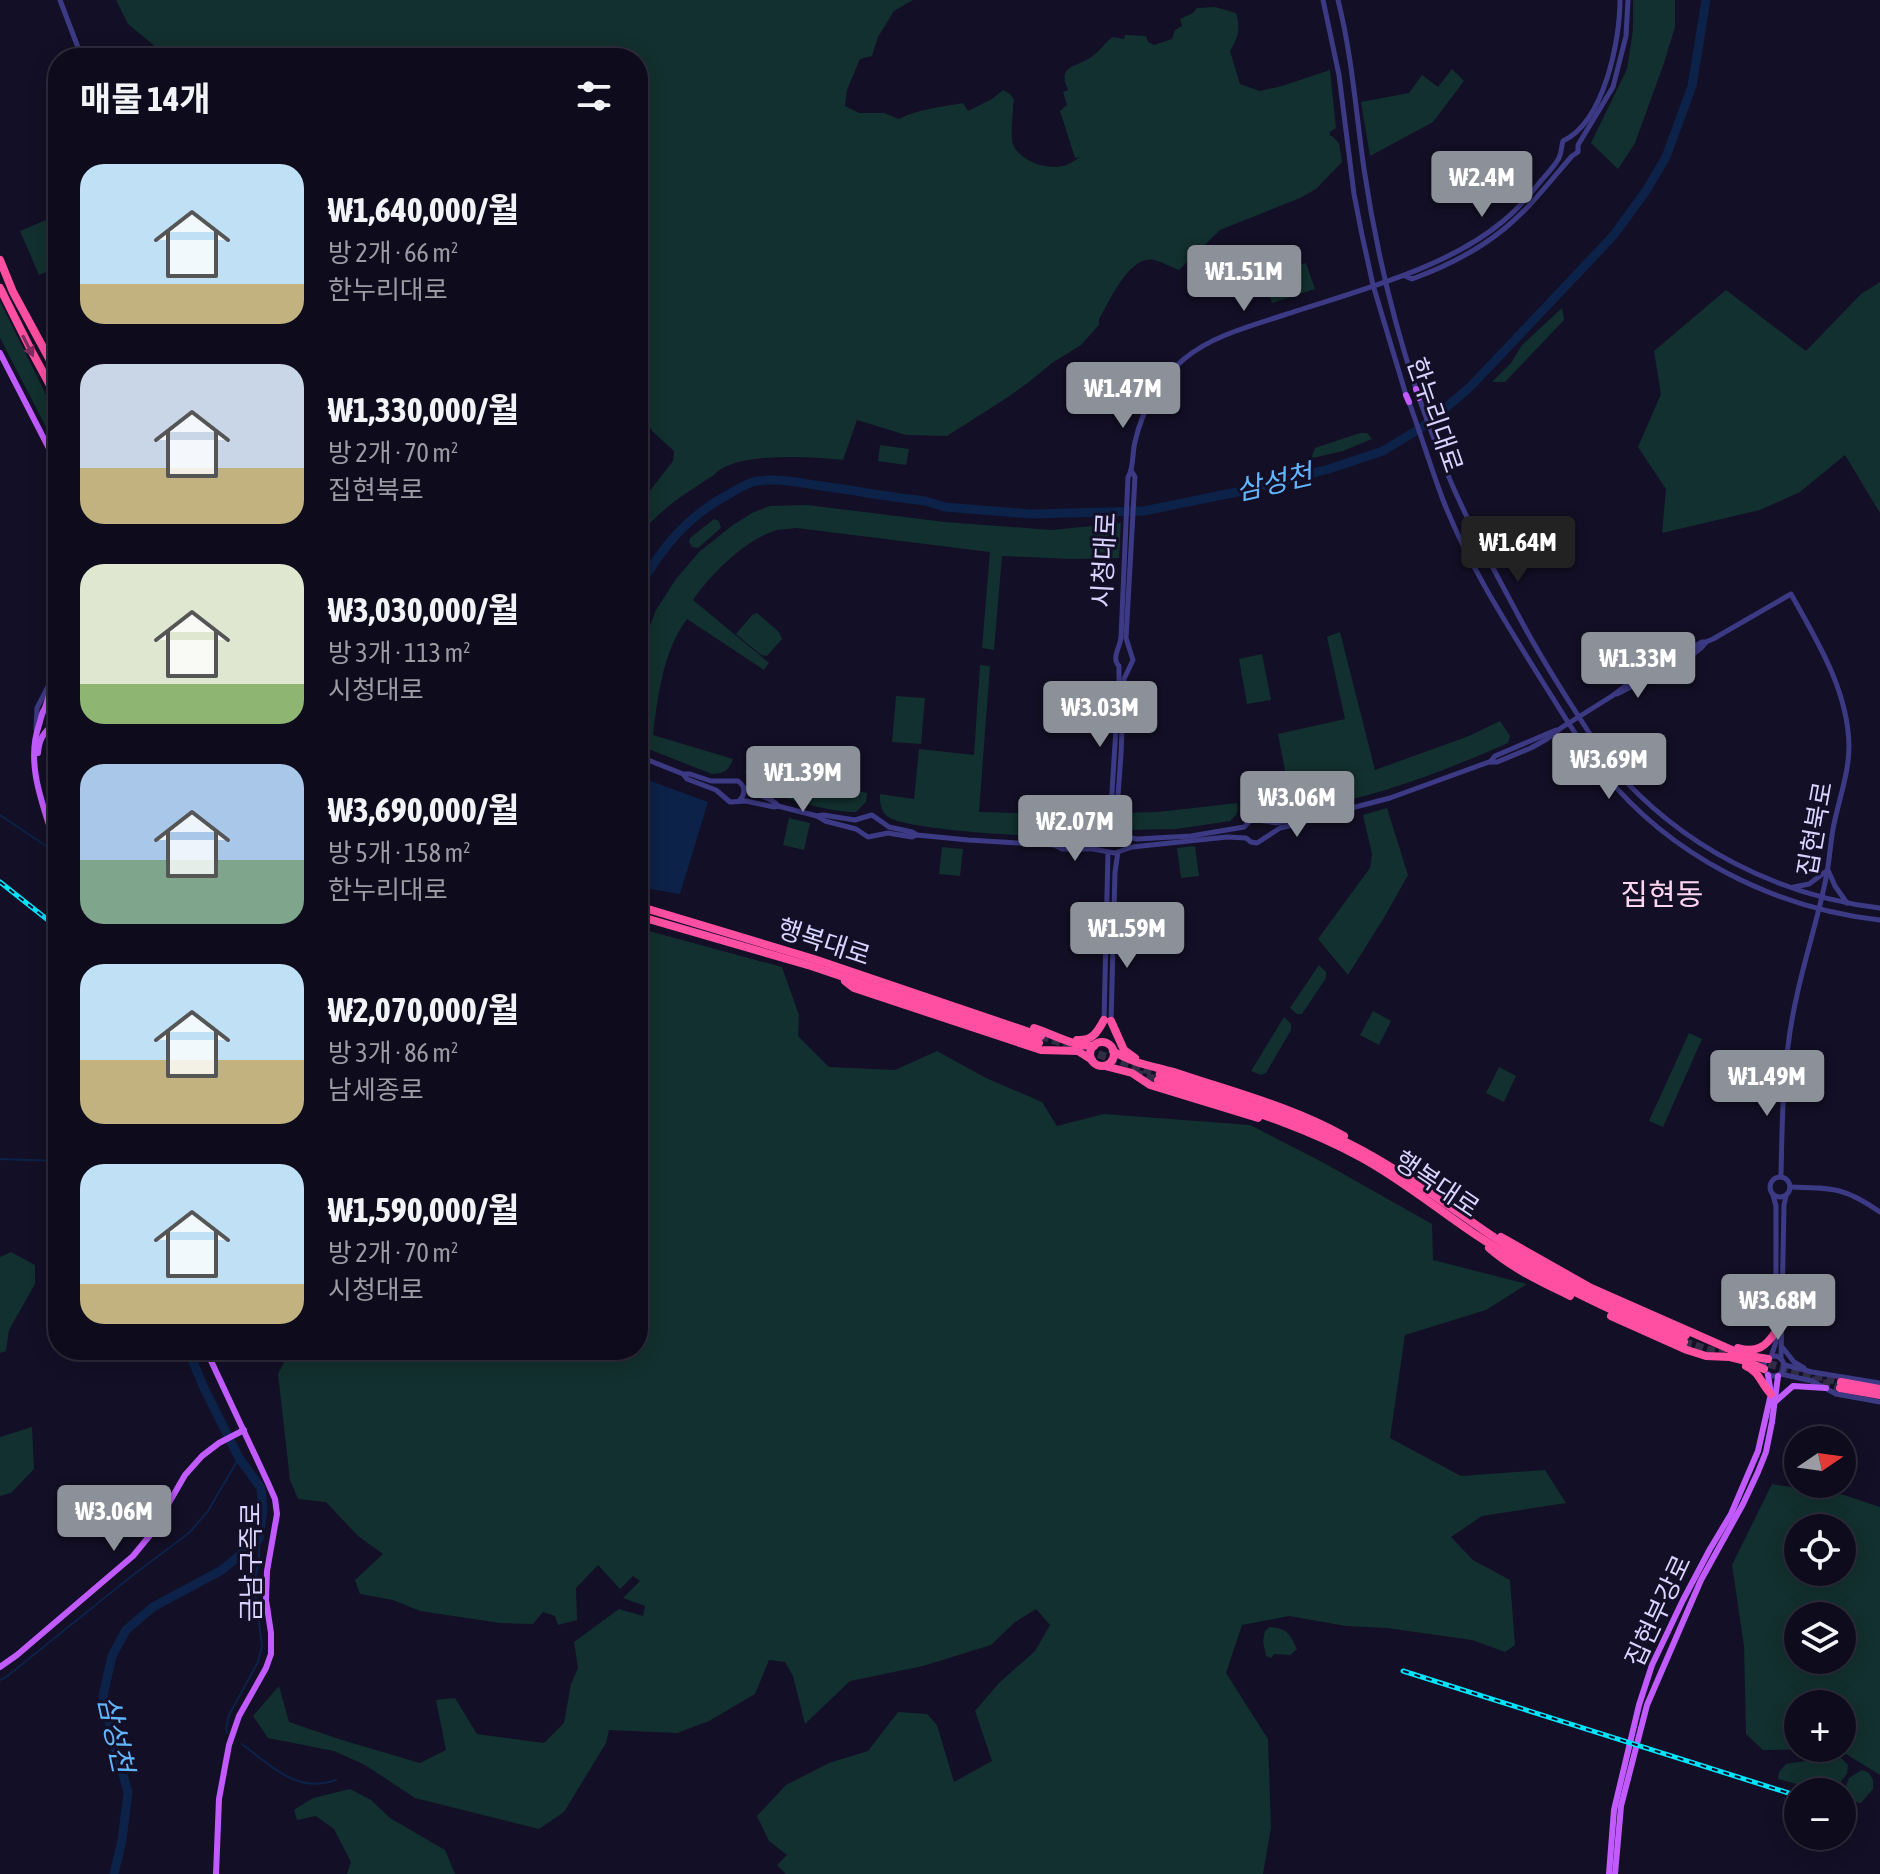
<!DOCTYPE html>
<html lang="ko">
<meta charset="utf-8">
<style>
body{margin:0;font-family:"Asap Condensed","Noto Sans KR",sans-serif;background:#1c1929;color:#f1f3f6;height:100vh;display:flex;flex-direction:column;font-size:30px;white-space:nowrap}
*{box-sizing:border-box;margin:0}
p{font-size:26px;color:#9b9ba3}
.icon{flex:none;width:44px;height:44px;fill:none;stroke:currentColor;stroke-width:2;stroke-linecap:round;stroke-linejoin:round}
.map{position:relative;flex:1;overflow:hidden}
.details{position:absolute;left:48px;top:48px;width:600px;height:1312px;display:flex;flex-direction:column;background:#0e0b1c;border-radius:32px;box-shadow:0 4px 20px #0003,0 0 0 2px #2e2b3b}
.details>*{flex:none}
.needle{width:52px;rotate:77deg}
.controls{position:absolute;left:1784px;top:1426px;display:grid;gap:16px}
.controls a{display:grid;place-items:center;width:72px;height:72px;border-radius:50%;background:#0e0b1c;box-shadow:0 4px 20px #0003,0 0 0 2px #2e2b3b;font-size:40px}
.price{position:absolute;translate:-50% -68px;padding:0 18px;border-radius:8px;background:#8c9099;color:#fff;font-size:26px;line-height:52px;filter:drop-shadow(0 2px 4px #0008)}
.price::after{content:'';position:absolute;left:50%;top:48px;width:24px;height:18px;margin-left:-12px;background:inherit;clip-path:polygon(0 0,100% 0,50% 100%)}
.price.current{background:#222;color:#fff}
ul{padding:0;list-style:none}
li{display:flex;align-items:center;gap:24px;height:200px;padding:0 32px}
li span{display:grid;place-items:center;flex:none;width:224px;height:160px;border-radius:24px;color:#555}
li>.icon{margin-inline-start:auto}
span .icon{width:96px;height:96px;fill:#fffc;stroke-width:1}
li b{font-size:34px}
h2{display:flex;justify-content:space-between;align-items:center;height:96px;padding:0 32px;font-size:34px}
.map>svg:first-child{display:block}
.green{fill:#12302f;fill-rule:evenodd}
.water{fill:#0c2248}
.lines{fill:none;stroke-linecap:round;stroke-linejoin:round}
.stream{stroke:#0c2248;stroke-width:2}
.river{stroke:#0c2248;stroke-width:9}
.highway-tunnel{stroke:#312d47;stroke-width:8;stroke-dasharray:8 4;stroke-linecap:butt}
.minor{stroke:#3d3a85;stroke-width:5}
.major{stroke:#c25bff;stroke-width:6}
.highway{stroke:#ff4fa3;stroke-width:8}
.rail-casing{stroke:#00e5ff;stroke-width:5}
.rail{stroke:#130f26;stroke-width:2;stroke-dasharray:6;stroke-linecap:butt}
.oneway{fill:#7d2c5e}
.labels{text-anchor:middle;dominant-baseline:central;stroke-width:6;stroke-linejoin:round;paint-order:stroke}
.street-label{font-size:26px;fill:#d9d4ff;stroke:#130f26}
.water-label{font-size:28px;font-style:italic;fill:#62b6ff;stroke:#130f26}
.quarter-label{font-size:30px;fill:#ffd6f0;stroke:#130f26}
</style>
<div class="map">
<svg width="1880" height="1874" viewBox="0 0 1880 1874">
<rect width="100%" height="100%" fill="#130f26"/>
<g class="green">
<path d="M116,0H913L894,11L878,37L872,56L860,59L847,90L845,106L859,113H884L899,119C919,109 941,107 963,103L968,111L992,99L1003,90L1010,94L1014,100L1013,105C1013,115 1010,135 1013,144C1019,161 1047,170 1063,166C1069,165 1075,160 1080,157L1075,158L1060,111L1067,105L1063,92L1068,90C1056,64 1078,68 1094,55C1101,50 1105,42 1113,37L1124,39L1125,35L1146,36L1148,42L1154,45L1172,39L1175,30L1182,26L1180,19L1193,13L1197,8L1215,7L1236,13C1241,28 1238,38 1230,51L1240,84L1260,91L1282,86L1330,70L1336,128L1330,132V136H1332L1339,143L1342,162L1316,189L1300,198L1220,230L1179,270C1171,267 1162,262 1154,260C1129,255 1110,301 1099,319V325L1081,345L1052,363L1029,382L1008,397L947,436L906,435L857,420L843,460C813,457 735,451 714,475C686,493 656,511 638,539V506L673,461L674,451L653,432L643,418L638,419V58H169L128,24Z"/>
<path d="M1633,0H1675V27L1664,63L1635,143L1618,169L1591,143L1627,69L1633,30Z"/>
<path d="M1452,69L1464,81L1433,122L1370,156L1361,102L1409,93L1422,75L1438,87Z"/>
<path d="M58,215V267L39,275L20,231Z"/>
<path d="M1306,263L1315,289L1272,303L1263,277Z"/>
<path d="M1880,282V513L1845,455L1800,492L1760,510L1662,533L1666,489L1638,447L1661,394L1654,351L1726,290L1806,351L1861,294Z"/>
<path d="M0,301L58,419V450L0,338Z"/>
<path d="M1562,308L1564,320L1505,382H1492L1511,363L1522,345Z"/>
<path d="M1360,433H1367L1372,439L1343,451L1313,458L1312,456L1315,448Z"/>
<path d="M880,445L909,449L906,465L878,461Z"/>
<path d="M807,505L945,522L1052,530L1121,523L1119,558L1070,559L1002,556L994,650L982,648L990,552L797,528C790,529 783,529 777,530C746,539 711,574 693,600L769,663L764,670L687,619C663,651 658,696 653,735L733,759C729,770 724,774 712,774L638,745V664L643,644L656,610L676,579L699,552L733,525L752,513L770,506Z"/>
<path d="M714,519L719,521L721,528L698,548L692,547L689,542L690,538Z"/>
<path d="M757,613L779,632L782,639L767,656L761,655L736,634L752,615Z"/>
<path d="M1340,632L1375,770L1469,736L1500,721L1510,736L1508,743C1442,772 1375,798 1303,809C1288,811 1276,819 1262,810L1257,788L1287,781L1278,734L1345,719L1327,637Z"/>
<path d="M1262,654L1271,700L1247,704L1239,659Z"/>
<path d="M980,665L990,666L979,812L1106,815C1105,824 1102,830 1093,833C1070,841 903,831 887,816C880,810 880,802 880,794L914,799L919,749L974,755Z"/>
<path d="M896,696L925,698L921,744L892,742Z"/>
<path d="M747,765L867,793L866,802L856,812C829,812 773,797 750,783L745,772Z"/>
<path d="M1237,803L1238,809L1236,815L1230,821L1177,829L1130,830L1125,826L1124,813L1158,812Z"/>
<path d="M1387,808L1408,875L1385,916L1348,975L1318,939L1370,868L1372,854L1363,815Z"/>
<path d="M789,818L810,823L804,850L783,845Z"/>
<path d="M1195,846L1199,876L1181,878L1177,848Z"/>
<path d="M942,847L963,849L960,876L939,874Z"/>
<path d="M638,928L782,967L799,1015L798,1036L829,1067L895,1070L937,1051L986,1078L1042,1102L1057,1126L1104,1114L1250,1125L1324,1163L1432,1224L1433,1260L1527,1284L1486,1310L1405,1335L1390,1438L1461,1476L1545,1470L1566,1503L1482,1516L1451,1537L1473,1560L1510,1580L1515,1645L1505,1652L1472,1640L1387,1628L1346,1626L1289,1616L1242,1625L1226,1673L1268,1739L1271,1828L1263,1874H786L777,1865L787,1855L769,1841L757,1816L786,1785L829,1763L868,1751L898,1712L927,1714L937,1725L954,1782L992,1761L975,1711L999,1683L1035,1651L1050,1625L1036,1609L1015,1622L991,1645L923,1666L850,1681L805,1724L793,1676L785,1662L769,1660L755,1694L709,1721L677,1733L609,1730L606,1743L564,1812L539,1829L415,1798L365,1765L334,1751L268,1738L253,1716L279,1686L289,1722L342,1740L420,1763L446,1750L436,1700L455,1698L477,1734L544,1743L564,1723L571,1684L578,1668L574,1642L619,1609L643,1616L645,1606L623,1598L640,1581L633,1576L620,1589L598,1565L576,1588L577,1620L558,1625L555,1616L543,1612L533,1624L500,1623L420,1611L393,1600L360,1594L355,1580L383,1554L358,1536L326,1502L298,1499L290,1480L278,1374L290,1350H638Z"/>
<path d="M1319,965L1326,972V978L1302,1014H1297L1290,1008Z"/>
<path d="M1373,1011L1391,1021L1379,1045L1360,1035Z"/>
<path d="M1284,1017L1291,1024V1030L1266,1073L1261,1075L1251,1071Z"/>
<path d="M1689,1033L1702,1039L1663,1127L1649,1121Z"/>
<path d="M1499,1067L1516,1076L1504,1102L1486,1093Z"/>
<path d="M11,1252L35,1265V1284L9,1330L6,1351L0,1353V1257Z"/>
<path d="M32,1427L34,1469L11,1493L0,1496V1437Z"/>
<path d="M1772,1484L1844,1495L1880,1507V1775L1838,1749L1763,1750L1746,1734L1744,1646L1732,1565ZM1798,1528H1842V1572H1798ZM1798,1616H1842V1660H1798ZM1798,1704H1842V1748H1798Z"/>
<path d="M1270,1627C1288,1628 1290,1635 1297,1649L1290,1655L1274,1654L1271,1658L1266,1656L1263,1641L1265,1631Z"/>
<path d="M1825,1758H1841L1848,1765L1847,1774L1839,1784L1801,1785L1778,1779L1779,1772L1786,1764Z"/>
<path d="M1862,1770L1869,1773L1873,1780V1789L1861,1803H1858L1844,1791L1849,1778Z"/>
<path d="M350,1789L371,1800L390,1818L445,1850L455,1874H347L351,1862L334,1829L316,1816L297,1820L294,1810L313,1798Z"/>
</g>
<path class="water" d="M648,780L708,802L680,894L638,887V816Z"/>
<g class="lines">
<g class="stream">
<path d="M0,815L46,846L53,848"/>
<path d="M0,1159L58,1161"/>
<path d="M0,1680L6,1677L133,1575L189,1533L208,1511L239,1458"/>
<path d="M227,1733L226,1729L229,1715L258,1662L262,1646L254,1586L259,1557V1539"/>
<path d="M242,1744C271,1766 297,1794 336,1780"/>
</g>
<g class="river">
<path d="M638,589C662,547 687,516 731,493C738,489 746,484 753,482C772,477 796,482 815,485C852,490 888,497 925,501L945,507L1031,514L1144,511L1237,492L1329,469L1383,451L1424,426L1469,388L1543,310L1613,236L1646,191L1666,157L1692,86L1706,0"/>
<path d="M114,1874L122,1840L128,1792L113,1740L103,1696L112,1656L126,1630L153,1607L222,1570L259,1539L263,1510L261,1488L239,1458L204,1388L188,1350"/>
</g>
<g class="highway-tunnel">
<path d="M1041,1036L1160,1074"/>
<path d="M1135,1073L1158,1080"/>
<path d="M1684,1342L1725,1355"/>
<path d="M1757,1360L1776,1366L1841,1382"/>
<path d="M1811,1380L1840,1388"/>
</g>
<g class="minor">
<path d="M60,0L82,58"/>
<path d="M1323,0L1339,75L1354,194L1362,235L1373,285L1406,395"/>
<path d="M1338,0C1352,55 1356,113 1364,169C1375,243 1392,317 1416,389"/>
<path d="M1405,276L1412,279C1445,267 1477,251 1504,229C1530,208 1550,181 1572,156L1578,152V145L1613,87L1626,36L1628,0"/>
<path d="M1419,398C1432,432 1443,467 1459,500C1476,538 1497,575 1517,613C1536,649 1557,683 1579,717C1590,734 1600,751 1613,767C1680,846 1778,896 1880,908"/>
<path d="M1409,402C1421,435 1431,468 1443,500C1468,564 1506,623 1542,681C1562,712 1580,744 1603,772C1670,856 1774,908 1880,920"/>
<path d="M1706,642L1713,639L1791,594C1817,641 1848,690 1849,746C1849,774 1838,802 1833,829C1830,847 1829,866 1825,883C1817,921 1805,958 1797,995C1783,1055 1782,1116 1781,1177"/>
<path d="M1660,658L1679,655L1702,642H1706C1698,654 1681,660 1669,670"/>
<circle cx="1660" cy="668" r="9"/>
<path d="M1617,694L1641,682L1657,678"/>
<path d="M36,729L37,708L54,675"/>
<path d="M638,756L683,774L687,779L716,790L730,802L746,801L774,807L778,806L817,816"/>
<path d="M1490,762L1495,756L1556,730"/>
<path d="M684,774H690L711,781H738C745,786 746,793 740,800"/>
<path d="M745,788C755,796 771,796 778,806"/>
<path d="M917,835L912,832L889,827L872,815L855,820L823,815L817,816L825,821L856,829L868,837L888,833L912,837L917,835L968,840L1054,845L1062,849H1093L1115,853L1132,847L1227,837L1246,838L1251,842L1257,843L1280,828L1302,823L1312,818"/>
<path d="M1118,835L1117,810L1121,754L1124,679L1133,660L1126,638L1135,477L1132,472"/>
<path d="M1107,836L1110,823L1119,681V666C1111,658 1120,648 1121,637L1128,477C1134,468 1132,453 1135,442C1142,410 1159,380 1184,359C1212,336 1250,326 1284,315C1353,292 1446,269 1502,222C1516,211 1529,196 1540,182C1546,175 1554,167 1559,158C1562,152 1561,147 1563,141C1604,122 1620,41 1620,0"/>
<path d="M1054,845L1061,841L1105,838L1111,834L1137,839L1191,836L1244,827L1252,819L1276,823L1302,818H1313L1390,798L1489,762H1497L1531,748L1547,739L1561,728L1612,696L1644,672L1650,665"/>
<path d="M1794,887L1809,884L1828,870L1835,886L1847,903"/>
<path d="M1104,1020L1108,852"/>
<path d="M1111,1021L1115,872L1118,852"/>
<circle cx="1780" cy="1187" r="10"/>
<path d="M1790,1187C1833,1188 1844,1187 1880,1212"/>
<path d="M1783,1348L1794,1362L1804,1368"/>
<circle cx="1774" cy="1366" r="10"/>
<path d="M1771,1357L1776,1342V1206L1773,1195"/>
<path d="M1781,1359L1784,1205L1786,1196"/>
<path d="M1785,1365L1812,1372L1880,1383"/>
<path d="M1781,1374L1812,1381L1836,1394L1880,1402"/>
</g>
<g class="major">
<path d="M0,353L58,466"/>
<path d="M1416,389L1419,398"/>
<path d="M1406,395L1409,402"/>
<path d="M58,667L45,708C41,714 41,719 39,725C24,768 47,813 58,854"/>
<path d="M58,678L55,696L58,713"/>
<path d="M38,753C40,731 49,732 58,717"/>
<path d="M206,1350L268,1483L275,1499L277,1514L267,1571L266,1600L271,1633V1654L266,1668L239,1716L229,1745L219,1799L216,1874"/>
<path d="M1776,1401L1793,1386L1826,1388"/>
<path d="M0,1667L17,1655L133,1556L151,1534L185,1475L202,1456L219,1443L244,1430"/>
<path d="M1609,1874L1614,1810L1639,1705L1652,1665L1683,1600L1710,1549L1731,1514L1758,1451L1771,1394L1768,1375"/>
<path d="M1615,1874L1621,1806L1647,1705L1701,1580L1743,1504L1758,1472L1766,1452L1772,1422L1778,1376"/>
</g>
<g class="highway">
<path d="M0,260L13,292L58,375"/>
<path d="M0,288L32,352L58,400"/>
<path d="M638,906L814,959L1041,1036"/>
<path d="M638,916L811,966L1039,1043"/>
<path d="M845,981L854,988L1041,1050L1078,1051L1092,1060"/>
<path d="M1111,1021L1124,1050L1135,1058"/>
<path d="M1034,1028C1055,1035 1072,1046 1094,1046"/>
<path d="M1077,1040C1092,1041 1097,1033 1104,1020"/>
<circle cx="1102" cy="1054" r="12"/>
<path d="M1113,1051C1135,1065 1159,1067 1183,1075C1237,1093 1294,1108 1344,1136"/>
<path d="M1105,1066L1132,1073L1150,1085L1258,1118"/>
<path d="M1160,1074C1223,1095 1289,1113 1348,1143C1414,1176 1470,1224 1532,1262C1581,1291 1633,1314 1686,1335"/>
<path d="M1158,1080C1227,1103 1298,1123 1362,1158C1402,1180 1436,1208 1473,1233C1540,1278 1611,1311 1684,1342"/>
<path d="M1501,1237L1591,1288L1743,1355L1768,1359"/>
<path d="M1489,1248C1513,1269 1542,1282 1570,1296"/>
<path d="M1611,1316L1687,1350L1706,1356L1730,1357L1742,1360L1764,1369"/>
<path d="M1738,1348C1757,1353 1766,1347 1776,1331"/>
<path d="M1746,1366C1760,1372 1761,1384 1771,1394"/>
<path d="M1841,1382L1880,1389"/>
<path d="M1840,1388L1880,1395"/>
</g>
<defs>
<g id="rail">
<path d="M0,882L58,928"/>
<path d="M1403,1671L1798,1796"/>
</g>
</defs>
<use href="#rail" class="rail-casing"/>
<use href="#rail" class="rail"/>
</g>
<defs><path id="oneway-solid" d="M-6-.8H1V-3.2L6.5 0L1 3.2V.8H-6Z" transform="scale(2)"/></defs>
<use class="oneway" href="#oneway-solid" transform="translate(28 346) rotate(63)"/>
<g class="labels">
<g class="street-label">
<text transform="translate(1435 415) rotate(71)">한누리대로</text>
<text transform="translate(1104 560) rotate(-87)">시청대로</text>
<text transform="translate(1815 829) rotate(-80)">집현북로</text>
<text transform="translate(824 942) rotate(18)">행복대로</text>
<text transform="translate(1437 1184) rotate(34)">행복대로</text>
<text transform="translate(251 1562) rotate(-90)">금남구즉로</text>
<text transform="translate(1658 1611) rotate(-65)">집현부강로</text>
</g>
<g class="water-label">
<text transform="translate(1274 482) rotate(-13)">삼성천</text>
<text transform="translate(116 1734) rotate(78)">삼성천</text>
</g>
<g class="quarter-label">
<text x="1662" y="894">집현동</text>
</g>
</g>
</svg>
<div class="controls">
<a><svg class="needle" viewBox="-14 -14 28 28"><path d="M0-13l5 13h-10z" fill="#e53935"/><path d="M0 13l5-13h-10z" fill="#9b9ba3"/></svg></a>
<a><svg class="icon" aria-label="locate" viewBox="0 0 24 24"><circle cx="12" cy="12" r="6"/><path d="M12 2v4M12 18v4M2 12h4M18 12h4"/></svg></a>
<a><svg class="icon" aria-label="layers" viewBox="0 0 24 24"><path d="M12 4l9 5-9 5-9-5zM3 14l9 5 9-5"/></svg></a>
<a>+</a>
<a>−</a>
</div>
<b class="price" style="left:1482px;top:219px">₩2.4M</b>
<b class="price" style="left:1244px;top:313px">₩1.51M</b>
<b class="price" style="left:1123px;top:430px">₩1.47M</b>
<b class="price current" style="left:1518px;top:584px">₩1.64M</b>
<b class="price" style="left:1638px;top:700px">₩1.33M</b>
<b class="price" style="left:1100px;top:749px">₩3.03M</b>
<b class="price" style="left:1609px;top:801px">₩3.69M</b>
<b class="price" style="left:803px;top:814px">₩1.39M</b>
<b class="price" style="left:1297px;top:839px">₩3.06M</b>
<b class="price" style="left:1075px;top:863px">₩2.07M</b>
<b class="price" style="left:1127px;top:970px">₩1.59M</b>
<b class="price" style="left:1767px;top:1118px">₩1.49M</b>
<b class="price" style="left:1778px;top:1342px">₩3.68M</b>
<b class="price" style="left:114px;top:1553px">₩3.06M</b>
<section class="details">
<h2>매물 14개<svg class="icon" aria-label="filters" viewBox="0 0 24 24"><path d="M4 7h16M4 17h16"/><circle cx="9" cy="7" r="2"/><circle cx="15" cy="17" r="2"/></svg></h2>
<ul>
<li><span style="background:linear-gradient(#bfe0f5 75%,#c2b280 0)"><svg class="icon" aria-label="home" viewBox="0 0 24 24"><path d="M3 11l9-7 9 7M6 9v11h12V9"/></svg></span><div><b>₩1,640,000/월</b><p>방 2개 · 66 m²</p><p>한누리대로</p></div></li>
<li><span style="background:linear-gradient(#c9d6e8 65%,#c2b280 0)"><svg class="icon" aria-label="home" viewBox="0 0 24 24"><path d="M3 11l9-7 9 7M6 9v11h12V9"/></svg></span><div><b>₩1,330,000/월</b><p>방 2개 · 70 m²</p><p>집현북로</p></div></li>
<li><span style="background:linear-gradient(#dfe7d0 75%,#8fb573 0)"><svg class="icon" aria-label="home" viewBox="0 0 24 24"><path d="M3 11l9-7 9 7M6 9v11h12V9"/></svg></span><div><b>₩3,030,000/월</b><p>방 3개 · 113 m²</p><p>시청대로</p></div></li>
<li><span style="background:linear-gradient(#a9c7e8 60%,#7fa58c 0)"><svg class="icon" aria-label="home" viewBox="0 0 24 24"><path d="M3 11l9-7 9 7M6 9v11h12V9"/></svg></span><div><b>₩3,690,000/월</b><p>방 5개 · 158 m²</p><p>한누리대로</p></div></li>
<li><span style="background:linear-gradient(#bfe0f5 60%,#c2b280 0)"><svg class="icon" aria-label="home" viewBox="0 0 24 24"><path d="M3 11l9-7 9 7M6 9v11h12V9"/></svg></span><div><b>₩2,070,000/월</b><p>방 3개 · 86 m²</p><p>남세종로</p></div></li>
<li><span style="background:linear-gradient(#bfe0f5 75%,#c2b280 0)"><svg class="icon" aria-label="home" viewBox="0 0 24 24"><path d="M3 11l9-7 9 7M6 9v11h12V9"/></svg></span><div><b>₩1,590,000/월</b><p>방 2개 · 70 m²</p><p>시청대로</p></div></li>
</ul>
</section>
</div>
